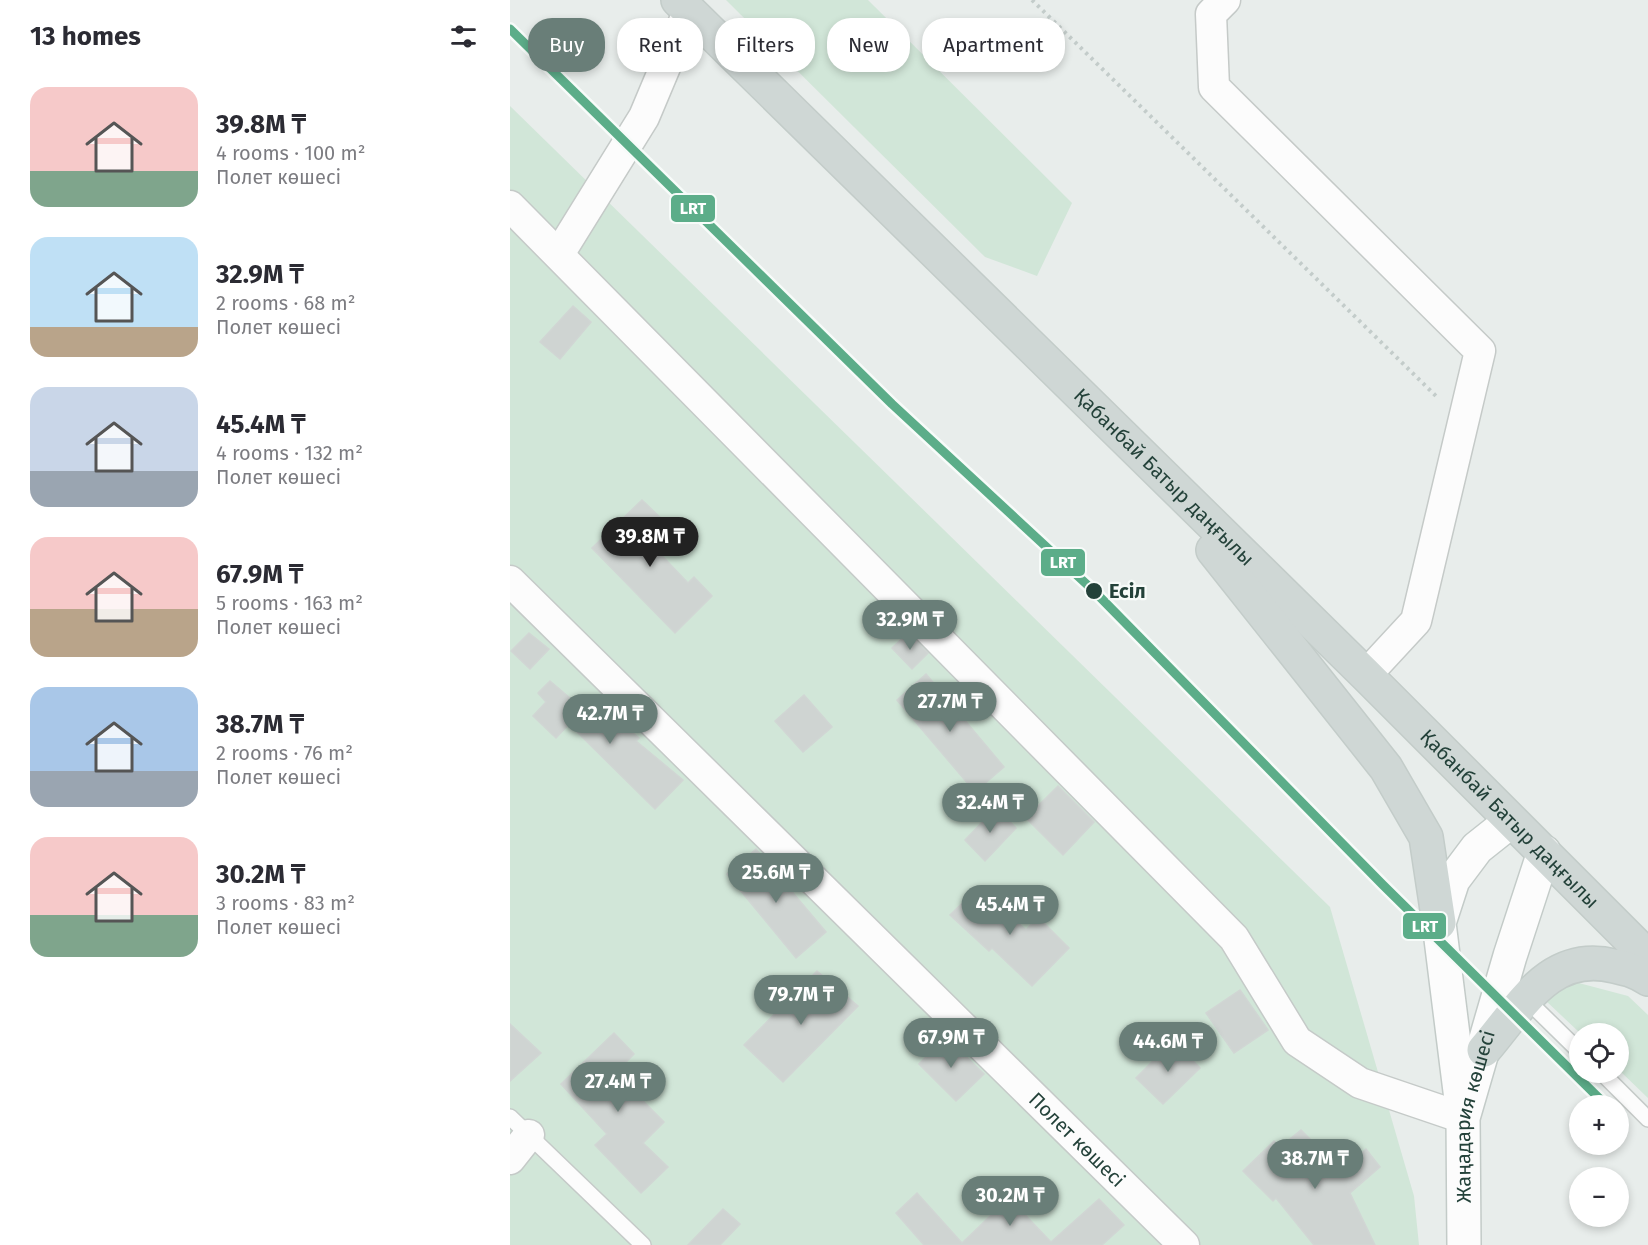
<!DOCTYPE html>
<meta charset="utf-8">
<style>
body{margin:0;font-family:"Fira Sans",sans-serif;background:#f7f7f7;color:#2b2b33;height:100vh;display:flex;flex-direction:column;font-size:22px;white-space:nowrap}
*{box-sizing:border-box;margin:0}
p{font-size:20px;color:#7c7c81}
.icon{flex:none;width:33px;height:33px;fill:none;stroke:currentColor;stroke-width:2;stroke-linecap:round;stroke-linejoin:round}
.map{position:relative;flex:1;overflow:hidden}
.panel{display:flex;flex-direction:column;background:#fff;width:510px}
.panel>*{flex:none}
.guide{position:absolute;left:18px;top:18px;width:570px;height:54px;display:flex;gap:12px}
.fabs{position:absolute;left:1059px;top:1023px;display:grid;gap:12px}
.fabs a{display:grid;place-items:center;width:60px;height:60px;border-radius:50%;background:#fff;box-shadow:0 3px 9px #0003;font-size:30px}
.price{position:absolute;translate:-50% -51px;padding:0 14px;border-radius:21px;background:#697e78;color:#fff;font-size:20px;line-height:39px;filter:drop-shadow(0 2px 3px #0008)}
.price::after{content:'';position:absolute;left:50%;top:36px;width:18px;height:14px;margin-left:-9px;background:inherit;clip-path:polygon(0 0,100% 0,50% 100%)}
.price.current{background:#222;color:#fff}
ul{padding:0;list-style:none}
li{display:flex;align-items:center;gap:18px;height:150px;padding:0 30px}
li span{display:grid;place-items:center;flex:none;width:168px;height:120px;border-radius:18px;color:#555}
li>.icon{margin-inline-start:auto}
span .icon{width:72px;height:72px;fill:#fffc;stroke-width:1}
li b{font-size:26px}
h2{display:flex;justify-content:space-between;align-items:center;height:72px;padding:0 30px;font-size:26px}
.tag{padding:0 21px;border-radius:24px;background:#fff;box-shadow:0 3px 9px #0003;font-size:21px;line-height:54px}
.tag.current{background:#697e78;color:#fff}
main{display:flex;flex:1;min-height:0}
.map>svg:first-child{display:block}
.green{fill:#d1e6d8}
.building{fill:#cfd4d2;stroke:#d1d6d4;stroke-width:1.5}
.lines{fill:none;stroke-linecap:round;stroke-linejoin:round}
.lane-casing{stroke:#c5cac8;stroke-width:18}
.street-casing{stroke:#c5cac8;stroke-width:33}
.secondary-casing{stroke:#c3cbc8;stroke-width:36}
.primary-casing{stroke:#c3ccc9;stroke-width:36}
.path{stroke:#c3ccca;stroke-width:4;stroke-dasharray:3 4.5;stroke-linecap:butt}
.lane{stroke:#fcfcfc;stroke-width:15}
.street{stroke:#fcfcfc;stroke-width:30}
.secondary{stroke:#fcfcfc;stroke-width:33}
.primary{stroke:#cfd7d5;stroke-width:33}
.rail-1-casing{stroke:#f7fbf9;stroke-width:14}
.rail-1{stroke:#5cad89;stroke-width:9}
.stop-dot{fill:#24423a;stroke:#f7fbf9;stroke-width:2}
.labels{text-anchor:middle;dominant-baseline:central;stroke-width:4.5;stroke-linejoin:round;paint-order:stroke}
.street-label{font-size:20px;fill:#24423a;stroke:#f7fbf9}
.stop-label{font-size:20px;font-weight:bold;fill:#24423a;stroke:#f7fbf9;text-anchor:start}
.line-badge{stroke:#f7fbf9;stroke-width:2}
.badge-label{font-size:16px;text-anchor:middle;font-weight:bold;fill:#fff}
</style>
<main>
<section class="panel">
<h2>13 homes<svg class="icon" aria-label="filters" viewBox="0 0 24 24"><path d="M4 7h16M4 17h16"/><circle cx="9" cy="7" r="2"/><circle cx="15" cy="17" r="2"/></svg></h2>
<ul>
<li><span style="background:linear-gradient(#f6c9c9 70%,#7fa58c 0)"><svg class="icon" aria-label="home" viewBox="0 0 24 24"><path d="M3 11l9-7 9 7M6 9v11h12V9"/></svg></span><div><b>39.8M ₸</b><p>4 rooms · 100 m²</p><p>Полет көшесі</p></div></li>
<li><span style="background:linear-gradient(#bfe0f5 75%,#b9a48a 0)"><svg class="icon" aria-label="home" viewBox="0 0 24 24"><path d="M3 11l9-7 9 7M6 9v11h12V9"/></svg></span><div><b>32.9M ₸</b><p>2 rooms · 68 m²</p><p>Полет көшесі</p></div></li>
<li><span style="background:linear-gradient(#c9d6e8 70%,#9aa5b1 0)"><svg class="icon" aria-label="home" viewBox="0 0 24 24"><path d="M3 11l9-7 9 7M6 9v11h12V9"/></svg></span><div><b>45.4M ₸</b><p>4 rooms · 132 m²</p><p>Полет көшесі</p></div></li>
<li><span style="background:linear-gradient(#f6c9c9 60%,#b9a48a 0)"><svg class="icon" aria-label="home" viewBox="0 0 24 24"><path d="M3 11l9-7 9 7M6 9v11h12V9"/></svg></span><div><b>67.9M ₸</b><p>5 rooms · 163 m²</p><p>Полет көшесі</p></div></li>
<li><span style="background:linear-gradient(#a9c7e8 70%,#9aa5b1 0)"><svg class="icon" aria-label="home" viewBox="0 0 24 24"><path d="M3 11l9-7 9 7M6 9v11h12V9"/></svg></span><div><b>38.7M ₸</b><p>2 rooms · 76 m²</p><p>Полет көшесі</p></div></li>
<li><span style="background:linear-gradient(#f6c9c9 65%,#7fa58c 0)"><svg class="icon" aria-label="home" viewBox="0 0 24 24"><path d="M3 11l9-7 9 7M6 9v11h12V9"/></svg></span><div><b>30.2M ₸</b><p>3 rooms · 83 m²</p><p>Полет көшесі</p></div></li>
</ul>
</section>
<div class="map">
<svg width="1138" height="1245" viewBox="0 0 1138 1245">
<rect width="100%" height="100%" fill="#e8edeb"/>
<g class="green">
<path d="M216,0H358L562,203L527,276L475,257Z"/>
<path d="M0,106L820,907L904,1196L909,1245H0Z"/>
<path d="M1065,982L1118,996L1138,1015V1098L1109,1070L1108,1034L1070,1033L1034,999Z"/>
</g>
<g class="building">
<path d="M63,306L81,322L50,359L30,342Z"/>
<path d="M132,500L156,523L137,540L178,583L184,577L202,596L165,633L82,548Z"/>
<path d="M19,633L39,649L20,669L1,651Z"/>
<path d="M398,633L418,653L402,669L382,648Z"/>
<path d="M416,674L494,767L465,792L387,700Z"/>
<path d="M40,681L94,727L104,717L129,738L126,741L173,780L145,809L59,724L46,738L23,716L36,702L28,693Z"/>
<path d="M294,695L322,727L293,752L265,721Z"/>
<path d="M548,786L584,822L553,855L516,818Z"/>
<path d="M486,808L506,828L475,861L455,840Z"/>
<path d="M246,849L316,932L286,958L217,874Z"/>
<path d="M469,887L516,930L528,917L559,948L522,986L482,948L479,951L440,915Z"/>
<path d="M307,971L348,1006L273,1082L234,1045Z"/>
<path d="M730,990L758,1030L724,1053L696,1013Z"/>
<path d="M0,1024L31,1053L0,1081Z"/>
<path d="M104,1033L124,1054L105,1073L154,1122L133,1143L158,1167L131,1193L85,1145L97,1134L51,1084Z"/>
<path d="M436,1037L474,1074L446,1101L409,1064Z"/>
<path d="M663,1041L690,1068L653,1104L626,1078Z"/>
<path d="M791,1130L832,1171L856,1149L870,1167L840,1193L865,1245H804L766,1198L763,1201L733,1171L764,1141L770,1147Z"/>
<path d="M407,1193L452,1243L499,1198L541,1242L589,1199L614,1225L592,1245H414L386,1213Z"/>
<path d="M213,1209L230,1224L210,1245H178Z"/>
</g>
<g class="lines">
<defs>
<g id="lane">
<path d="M1017,1000L1070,1052"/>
<path d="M1091,1072L1138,1119"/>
<path d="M0,1117L133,1245"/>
</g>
<g id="street">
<path d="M715,0L701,14L704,87L970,351L906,621L856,675"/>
<path d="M0,206L724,938L787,1041L850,1083L953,1118"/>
<path d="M49,254L134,117L179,10"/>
<path id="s1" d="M0,581L674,1245"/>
<path d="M0,1159L19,1135"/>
</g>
<g id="secondary">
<path d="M952,1107L929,923L943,880L967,848L1001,821"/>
<path id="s2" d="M954,1245L953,1118L1000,956L1034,852"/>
</g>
<g id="primary">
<path id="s3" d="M168,0L856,675L1138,957"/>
<path d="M703,550L876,768L916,837L929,923"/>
<path d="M974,1050C1011,1007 1040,950 1104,966C1117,969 1127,971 1138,979"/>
</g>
</defs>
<use href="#lane" class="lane-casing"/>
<use href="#street" class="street-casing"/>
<use href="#secondary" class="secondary-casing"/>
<use href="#primary" class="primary-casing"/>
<path class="path" d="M522,0L928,398"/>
<use href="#lane" class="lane"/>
<use href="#street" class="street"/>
<use href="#secondary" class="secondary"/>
<use href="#primary" class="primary"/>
<defs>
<path id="rail-1" d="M0,29L382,404L584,591L873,885L1097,1106"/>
</defs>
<use href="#rail-1" class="rail-1-casing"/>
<use href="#rail-1" class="rail-1"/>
</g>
<circle class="stop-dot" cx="584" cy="591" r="9"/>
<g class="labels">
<g class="street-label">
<text stroke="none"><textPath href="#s3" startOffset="681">Қабанбай Батыр даңғылы</textPath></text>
<text stroke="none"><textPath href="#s3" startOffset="1167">Қабанбай Батыр даңғылы</textPath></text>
<text stroke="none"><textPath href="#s2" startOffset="130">Жаңадария көшесі</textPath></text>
<text stroke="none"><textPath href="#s1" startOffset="796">Полет көшесі</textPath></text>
</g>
<g class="stop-label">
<text x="599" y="591">Есіл</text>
</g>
</g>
<g class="line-badge">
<rect x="160" y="194" width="46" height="29" rx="6" fill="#5cad89"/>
<rect x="530" y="548" width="46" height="29" rx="6" fill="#5cad89"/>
<rect x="892" y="912" width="45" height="28" rx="6" fill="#5cad89"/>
</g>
<g class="badge-label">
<text x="183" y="214">LRT</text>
<text x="553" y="568">LRT</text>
<text x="915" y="932">LRT</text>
</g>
</svg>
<div class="fabs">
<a><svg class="icon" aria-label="locate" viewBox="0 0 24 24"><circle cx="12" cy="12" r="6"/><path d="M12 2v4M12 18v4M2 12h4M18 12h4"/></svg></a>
<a>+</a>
<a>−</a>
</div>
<b class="price current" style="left:140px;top:568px">39.8M ₸</b>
<b class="price" style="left:400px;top:651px">32.9M ₸</b>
<b class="price" style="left:440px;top:733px">27.7M ₸</b>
<b class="price" style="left:100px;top:745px">42.7M ₸</b>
<b class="price" style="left:480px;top:834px">32.4M ₸</b>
<b class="price" style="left:266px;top:904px">25.6M ₸</b>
<b class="price" style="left:500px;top:936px">45.4M ₸</b>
<b class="price" style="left:291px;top:1026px">79.7M ₸</b>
<b class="price" style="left:441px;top:1069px">67.9M ₸</b>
<b class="price" style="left:658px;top:1073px">44.6M ₸</b>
<b class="price" style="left:108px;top:1113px">27.4M ₸</b>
<b class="price" style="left:805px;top:1190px">38.7M ₸</b>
<b class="price" style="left:500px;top:1227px">30.2M ₸</b>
<div class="guide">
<a class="tag current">Buy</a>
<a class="tag">Rent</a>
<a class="tag">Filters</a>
<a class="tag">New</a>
<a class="tag">Apartment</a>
</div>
</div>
</main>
